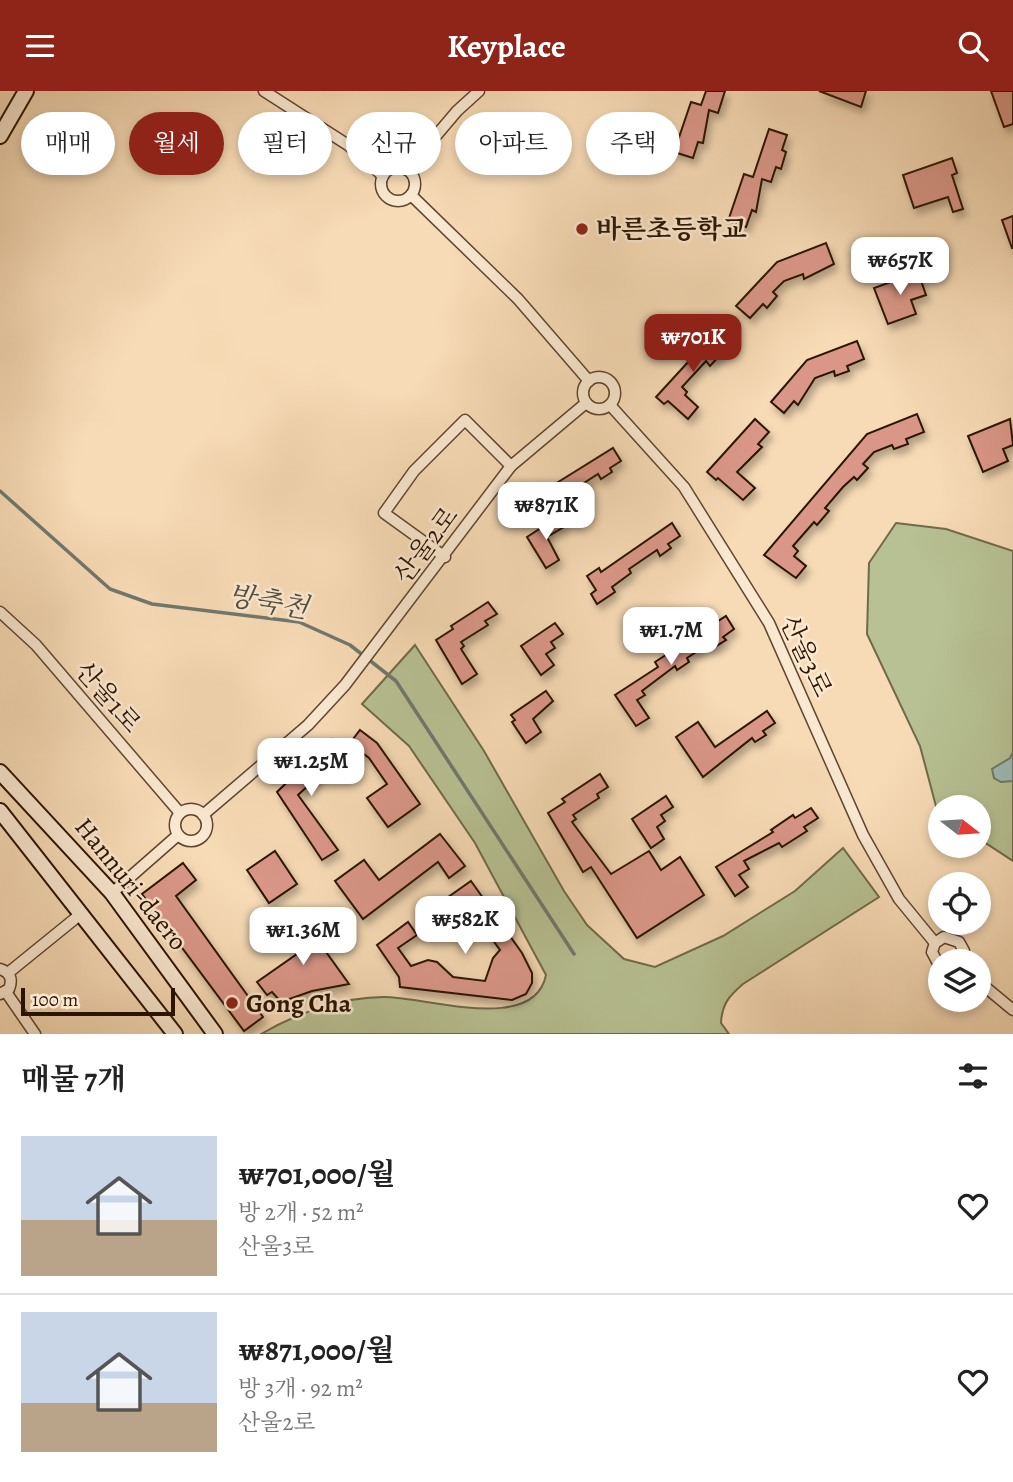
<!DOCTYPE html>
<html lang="ko">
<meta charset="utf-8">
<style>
body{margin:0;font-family:Alegreya,"Noto Serif KR",serif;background:#f2f2f2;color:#222;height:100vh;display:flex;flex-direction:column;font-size:26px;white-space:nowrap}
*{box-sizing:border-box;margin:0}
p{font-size:23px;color:#767676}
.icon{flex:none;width:38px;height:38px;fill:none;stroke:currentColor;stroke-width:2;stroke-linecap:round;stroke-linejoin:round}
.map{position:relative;height:943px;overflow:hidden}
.drawer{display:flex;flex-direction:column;background:#fff;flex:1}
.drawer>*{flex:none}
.top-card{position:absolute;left:21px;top:21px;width:971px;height:63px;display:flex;gap:14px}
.needle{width:46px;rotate:107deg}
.fabs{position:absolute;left:928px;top:704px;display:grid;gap:14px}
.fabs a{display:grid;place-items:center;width:63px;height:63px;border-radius:50%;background:#fff;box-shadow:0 4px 10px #0003;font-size:35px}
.scale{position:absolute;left:21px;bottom:18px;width:154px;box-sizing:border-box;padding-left:7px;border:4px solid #2b1400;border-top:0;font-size:19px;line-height:24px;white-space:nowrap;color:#2b1400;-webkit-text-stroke:5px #fae8d0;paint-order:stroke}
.price{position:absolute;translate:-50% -60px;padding:0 16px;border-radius:14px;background:#fff;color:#222;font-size:23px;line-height:46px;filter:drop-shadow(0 2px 4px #0008)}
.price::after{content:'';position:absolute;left:50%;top:42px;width:21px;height:16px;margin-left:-10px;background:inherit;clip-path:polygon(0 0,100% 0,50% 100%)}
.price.selected{background:#8f2418;color:#fff}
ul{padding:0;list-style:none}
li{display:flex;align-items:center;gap:21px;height:175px;padding:0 21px}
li+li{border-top:2px solid #e0e0e0}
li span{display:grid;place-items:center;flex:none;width:196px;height:140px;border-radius:0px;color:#555}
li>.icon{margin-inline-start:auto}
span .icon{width:84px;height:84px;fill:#fffc;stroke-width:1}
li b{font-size:30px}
h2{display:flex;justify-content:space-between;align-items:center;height:84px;padding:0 21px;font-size:30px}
.tag{padding:0 24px;border-radius:32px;background:#fff;box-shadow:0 4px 10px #0003;font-size:24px;line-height:63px}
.tag.selected{background:#8f2418;color:#fff}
header{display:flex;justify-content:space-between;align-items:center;height:91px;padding:0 21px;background:#8f2418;color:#fff;font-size:32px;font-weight:600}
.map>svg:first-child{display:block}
.green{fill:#b7c193;stroke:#716a4a;stroke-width:2}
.water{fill:#9ebab4;stroke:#70786c;stroke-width:2}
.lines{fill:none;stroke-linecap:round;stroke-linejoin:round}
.stream{stroke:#70786c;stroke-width:3.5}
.building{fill:#da9788;stroke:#2b1400;stroke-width:2;filter:url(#shadow)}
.street-casing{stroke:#5e462e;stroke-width:13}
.secondary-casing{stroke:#2b1400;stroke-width:18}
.street{stroke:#fae8d0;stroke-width:10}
.secondary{stroke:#fae8d0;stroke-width:14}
.poi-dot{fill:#8f2418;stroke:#fae8d0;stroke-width:2.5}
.labels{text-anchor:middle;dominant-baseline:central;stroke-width:5;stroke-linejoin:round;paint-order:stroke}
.poi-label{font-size:26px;font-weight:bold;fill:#2b1400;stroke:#fae8d0;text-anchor:start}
.street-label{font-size:26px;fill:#2b1400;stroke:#fae8d0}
.water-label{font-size:28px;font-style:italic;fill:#534e3f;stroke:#fae8d0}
</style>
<header><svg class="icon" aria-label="menu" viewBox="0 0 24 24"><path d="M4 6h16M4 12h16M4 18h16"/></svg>Keyplace<svg class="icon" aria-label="search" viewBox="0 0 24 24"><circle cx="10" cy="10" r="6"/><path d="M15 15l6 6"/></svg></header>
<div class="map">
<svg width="1013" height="943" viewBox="0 0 1013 943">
<defs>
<filter id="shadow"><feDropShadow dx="3.5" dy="6" stdDeviation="3.5" flood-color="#0004"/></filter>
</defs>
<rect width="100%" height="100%" fill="#f7dbb6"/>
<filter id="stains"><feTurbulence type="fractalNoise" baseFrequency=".00286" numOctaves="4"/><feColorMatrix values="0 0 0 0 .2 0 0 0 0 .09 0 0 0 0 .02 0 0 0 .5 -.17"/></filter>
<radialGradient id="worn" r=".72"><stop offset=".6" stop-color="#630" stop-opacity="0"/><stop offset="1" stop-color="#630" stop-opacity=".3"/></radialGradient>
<g class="green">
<path d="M896,432L946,438L1013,460V770L978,747V716H940V721L937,719L920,655L867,543L869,472Z"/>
<path d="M415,554L484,660L564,800L587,834L624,868L655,876L723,845L795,800L843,757L879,806L743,893C729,905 722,913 721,932L729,943H261C297,922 342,906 384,906C428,906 534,943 546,884L475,752L409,655L362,613Z"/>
</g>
<path class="water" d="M1013,661V690L1001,691L994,687L992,678L1010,667Z"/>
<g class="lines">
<path class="stream" d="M0,400L110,498L152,513L299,531L350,554L396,590L574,863"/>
</g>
<g class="building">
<path d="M706,0H725L718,22L709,19L703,52L698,51L693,67L674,61L691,11L701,14Z"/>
<path d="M819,0H866L861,16Z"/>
<path d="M991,0H1013V33L1004,36Z"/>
<path d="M769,38L787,44L782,59L786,61L781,78L776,76L771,91L762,88L756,121L752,119L746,136L728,130L744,83L753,86Z"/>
<path d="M952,67L957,82L952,84L963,118L953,121L948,106L914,117L903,84Z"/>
<path d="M1013,125V157H1012L1002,129Z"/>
<path d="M826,152L834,173L804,188L803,183L784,190L773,201L777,205L767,217L763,213L750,227L736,215L777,171Z"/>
<path d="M918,181L926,204L911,209L916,223L888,233L874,197Z"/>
<path d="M722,234L732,243L717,259L721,263L710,275L706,270L682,296L687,301L685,304L698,316L688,328L668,310L664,313L656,306Z"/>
<path d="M857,250L864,268L847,275L849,280L835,285L834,280L815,287L798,314L794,310L784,322L771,311L807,269Z"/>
<path d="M917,323L924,341L906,348L908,353L894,358L892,354L874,361L863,373L868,377L857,389L854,386L843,396L825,417L829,420L817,434L814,431L793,455L798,460L794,465L806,475L796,487L764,464L867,343Z"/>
<path d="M755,328L769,341L758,353L762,356L737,381L755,397L743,409L718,387L716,389L707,381Z"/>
<path d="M1010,328L1013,354L1003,358L1008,370L983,381L968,345Z"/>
<path d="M613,357L621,370L610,377L612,381L601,388L598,383L570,401L572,405L557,414L547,398Z"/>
<path d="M558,426L564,436L547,446L559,469L546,477L527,446Z"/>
<path d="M672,432L680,445L668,453L671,457L660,465L657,459L629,478L631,482L612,496L615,501L597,513L591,503L596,499L587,485L599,477L601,481Z"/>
<path d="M488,511L497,523L485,530L488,534L461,551L464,555L461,558L477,583L462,593L436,549L453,538L451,535Z"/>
<path d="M726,525L734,538L723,546L726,549L713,557L710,552L687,567L689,571L677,579L675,575L642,600L645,604L637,609L649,627L636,635L615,604L658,576L655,571Z"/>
<path d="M555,532L563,543L551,551L555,557L546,563L554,574L541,584L521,555Z"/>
<path d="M546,600L553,610L533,628L541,641L526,652L512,631L515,629L511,624Z"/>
<path d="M767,620L775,632L763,640L766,644L755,651L752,647L703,686L676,646L698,631L715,656Z"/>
<path d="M360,639L377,652L420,713L388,736L367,707L387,693L369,667L350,652Z"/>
<path d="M332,648L345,661L298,704L338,759L322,769L277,701Z"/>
<path d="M600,683L608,696L597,703L599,707L573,724L576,728L572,731L611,783L649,760L661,779L680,766L704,804L637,847L591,776L583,781L548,722L565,711L562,708Z"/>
<path d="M666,705L673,716L661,724L665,730L657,736L664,748L651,757L632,728Z"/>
<path d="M811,717L818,727L804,736L807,740L782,756L779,752L744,770L749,778L739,784L748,796L735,805L716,776L773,741L771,739L793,724L795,727Z"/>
<path d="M440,743L465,775L449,787L438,771L363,828L335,790L364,769L379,789Z"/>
<path d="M275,760L297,793L269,812L247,779Z"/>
<path d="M183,772L196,789L176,805L263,926L244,940L142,803Z"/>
<path d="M471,790L522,862L532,882V892L526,903L512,909L400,896L399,886L377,854L408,831L417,844L398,857L411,875L428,869L437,871L453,886L485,890L493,867L500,859L476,826L462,834L444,809Z"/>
<path d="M296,819L349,893L312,900L281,911L272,901L267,904L257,891L304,858L283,828Z"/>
</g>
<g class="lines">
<defs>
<g id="street">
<path d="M264,0L348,54L383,85"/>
<circle cx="398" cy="93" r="17"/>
<path d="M407,79L457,20L479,0"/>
<path d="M411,104L518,208L589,290"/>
<circle cx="599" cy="302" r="16"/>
<path d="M610,314L684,396L769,532L863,744L899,808L935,852"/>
<path d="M445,466L384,422L414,380L465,329L511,375"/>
<path d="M0,521L36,554L180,722"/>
<circle cx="191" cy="734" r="16"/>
<path d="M203,724L308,634L345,594L511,375L586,312"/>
<path d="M112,802L178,744"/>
<path d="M940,876L932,861L935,852L944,846L959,851L964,860L961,870"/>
<path d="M0,878C10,881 13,888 9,898L0,903"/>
<path d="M8,882L82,822"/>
<path d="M978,890L1013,919"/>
<path d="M6,901L35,943"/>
</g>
<g id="secondary">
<path d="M0,45L26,0"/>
<path d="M0,681L112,802L215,943"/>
<path d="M0,720L175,943"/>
</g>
</defs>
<use href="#street" class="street-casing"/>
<use href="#secondary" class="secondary-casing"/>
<use href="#street" class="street"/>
<use href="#secondary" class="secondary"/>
</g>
<g class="poi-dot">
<circle cx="582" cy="138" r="7"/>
<circle cx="232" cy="912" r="7"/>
</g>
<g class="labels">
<g class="poi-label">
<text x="596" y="138">바른초등학교</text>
<text x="246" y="912">Gong Cha</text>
</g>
<g class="street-label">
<text transform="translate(426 454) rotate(-53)">산울2로</text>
<text transform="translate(806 565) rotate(65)">산울3로</text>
<text transform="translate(108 606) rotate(49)">산울1로</text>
<text transform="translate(131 793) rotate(51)">Hannuri-daero</text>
</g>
<g class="water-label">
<text transform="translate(268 511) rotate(10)">방축천</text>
</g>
</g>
<rect width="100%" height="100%" filter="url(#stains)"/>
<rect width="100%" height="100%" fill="url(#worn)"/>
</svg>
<div class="fabs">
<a><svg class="needle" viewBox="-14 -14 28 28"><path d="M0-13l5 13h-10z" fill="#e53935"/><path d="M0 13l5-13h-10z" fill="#767676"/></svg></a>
<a><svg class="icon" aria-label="locate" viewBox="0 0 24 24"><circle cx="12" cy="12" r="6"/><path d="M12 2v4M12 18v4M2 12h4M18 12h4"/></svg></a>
<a><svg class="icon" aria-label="layers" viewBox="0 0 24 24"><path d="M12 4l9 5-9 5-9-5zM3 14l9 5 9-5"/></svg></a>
</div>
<div class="scale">100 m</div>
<b class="price" style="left:900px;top:206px">₩657K</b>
<b class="price selected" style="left:693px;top:283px">₩701K</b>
<b class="price" style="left:546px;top:451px">₩871K</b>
<b class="price" style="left:671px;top:576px">₩1.7M</b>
<b class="price" style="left:311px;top:707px">₩1.25M</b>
<b class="price" style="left:465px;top:865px">₩582K</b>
<b class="price" style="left:303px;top:876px">₩1.36M</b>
<div class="top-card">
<a class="tag">매매</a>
<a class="tag selected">월세</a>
<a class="tag">필터</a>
<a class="tag">신규</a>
<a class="tag">아파트</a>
<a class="tag">주택</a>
</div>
</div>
<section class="drawer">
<h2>매물 7개<svg class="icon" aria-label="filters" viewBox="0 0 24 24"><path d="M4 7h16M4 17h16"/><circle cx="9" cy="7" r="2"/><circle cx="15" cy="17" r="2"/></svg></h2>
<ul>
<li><span style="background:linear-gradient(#c9d6e8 60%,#b9a48a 0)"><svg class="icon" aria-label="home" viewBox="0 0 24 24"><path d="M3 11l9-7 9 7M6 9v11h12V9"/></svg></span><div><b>₩701,000/월</b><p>방 2개 · 52 m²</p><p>산울3로</p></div><svg class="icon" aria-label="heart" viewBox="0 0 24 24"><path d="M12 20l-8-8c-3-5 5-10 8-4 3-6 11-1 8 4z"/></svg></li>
<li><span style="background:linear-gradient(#c9d6e8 65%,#b9a48a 0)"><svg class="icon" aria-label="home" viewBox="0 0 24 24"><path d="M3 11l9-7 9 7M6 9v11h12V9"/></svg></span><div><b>₩871,000/월</b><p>방 3개 · 92 m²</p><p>산울2로</p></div><svg class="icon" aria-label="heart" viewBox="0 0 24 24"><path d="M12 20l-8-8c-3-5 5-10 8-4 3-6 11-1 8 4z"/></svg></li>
</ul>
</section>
